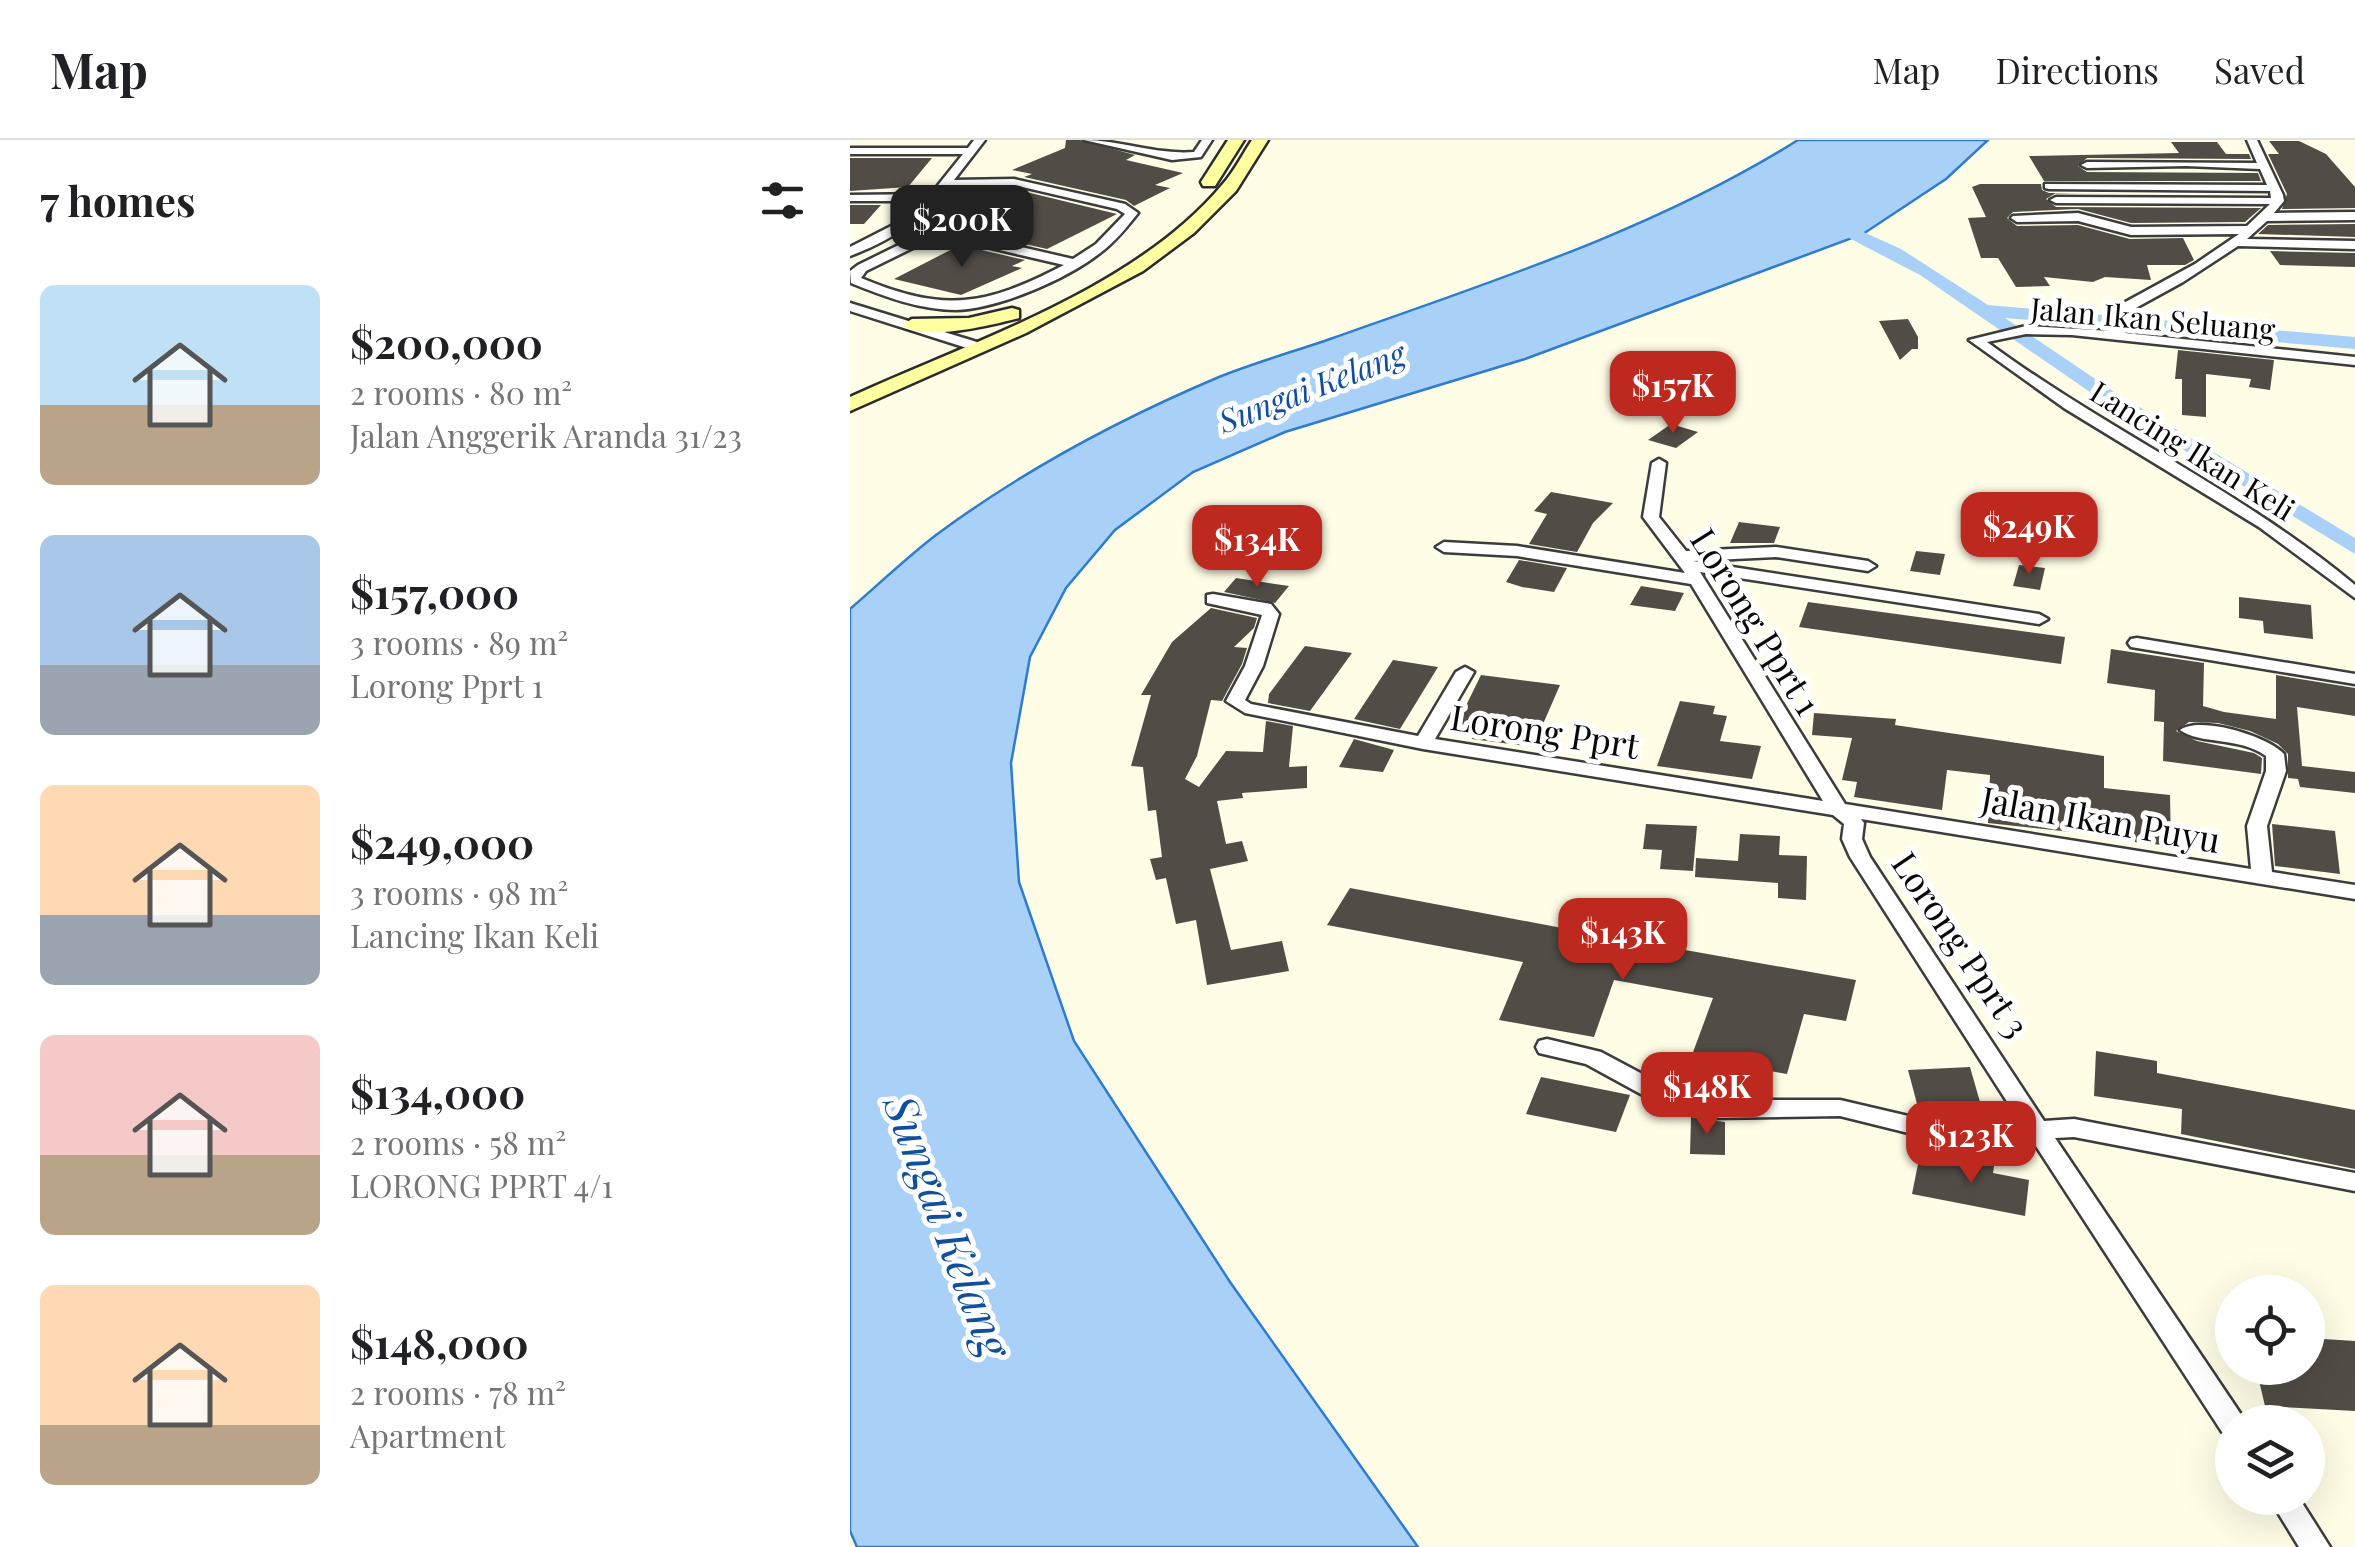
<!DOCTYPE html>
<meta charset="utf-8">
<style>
body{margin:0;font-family:"Playfair Display",serif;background:#f2f2f2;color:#202124;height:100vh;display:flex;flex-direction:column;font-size:38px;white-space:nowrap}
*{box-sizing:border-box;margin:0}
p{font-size:32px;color:#757577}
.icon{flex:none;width:55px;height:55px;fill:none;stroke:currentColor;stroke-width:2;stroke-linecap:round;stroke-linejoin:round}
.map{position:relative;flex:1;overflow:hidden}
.sheet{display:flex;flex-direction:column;background:#fff;width:850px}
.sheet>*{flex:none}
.fabs{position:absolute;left:1365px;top:1135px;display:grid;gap:20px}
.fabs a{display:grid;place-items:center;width:110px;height:110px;border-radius:50%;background:#fff;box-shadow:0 10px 40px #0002;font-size:50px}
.price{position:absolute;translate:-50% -85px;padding:0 22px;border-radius:20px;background:#bd291e;color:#fff;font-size:32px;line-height:65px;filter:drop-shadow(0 2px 5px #0008)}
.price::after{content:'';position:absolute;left:50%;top:60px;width:30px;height:22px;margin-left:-15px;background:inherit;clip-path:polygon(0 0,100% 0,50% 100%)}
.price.selected{background:#222;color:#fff}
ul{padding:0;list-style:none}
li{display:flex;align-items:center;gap:30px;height:250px;padding:0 40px}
li span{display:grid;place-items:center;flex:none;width:280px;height:200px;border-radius:15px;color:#555}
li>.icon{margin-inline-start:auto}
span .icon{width:120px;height:120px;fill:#fffc;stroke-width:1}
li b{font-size:42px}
h2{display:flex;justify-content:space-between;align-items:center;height:120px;padding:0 40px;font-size:42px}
header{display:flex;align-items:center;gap:60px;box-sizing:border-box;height:140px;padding:0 50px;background:#fff;border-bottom:2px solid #e0e0e0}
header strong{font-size:48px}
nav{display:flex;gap:55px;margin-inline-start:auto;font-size:35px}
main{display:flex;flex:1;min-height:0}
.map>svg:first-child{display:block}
.water{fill:#a9d1f8;stroke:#2d7cd2;stroke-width:2.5}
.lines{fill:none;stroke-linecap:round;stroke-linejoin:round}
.canal{fill:#a9d1f8;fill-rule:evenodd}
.building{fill:#524c46}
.minor-casing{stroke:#3c3c3c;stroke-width:5}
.secondary-casing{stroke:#2b2b2b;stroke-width:5}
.minor{fill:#fff;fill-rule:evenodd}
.secondary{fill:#feffa1;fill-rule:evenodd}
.labels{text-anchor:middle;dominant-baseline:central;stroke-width:10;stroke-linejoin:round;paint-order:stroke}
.far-street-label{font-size:30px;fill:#090909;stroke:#fff}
.far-water-label{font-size:32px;font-style:italic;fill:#104f9e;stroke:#fff}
.street-label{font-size:35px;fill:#090909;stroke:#fff}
.near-water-label{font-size:45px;font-style:italic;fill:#104f9e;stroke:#fff}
</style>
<header>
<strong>Map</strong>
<nav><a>Map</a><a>Directions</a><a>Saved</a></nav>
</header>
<main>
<section class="sheet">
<h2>7 homes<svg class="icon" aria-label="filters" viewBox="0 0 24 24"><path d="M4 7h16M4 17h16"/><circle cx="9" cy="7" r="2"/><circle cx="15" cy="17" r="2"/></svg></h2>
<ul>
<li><span style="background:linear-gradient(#bfe0f5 60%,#b9a48a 0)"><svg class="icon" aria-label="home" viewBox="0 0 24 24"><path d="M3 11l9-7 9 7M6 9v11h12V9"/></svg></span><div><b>$200,000</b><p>2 rooms · 80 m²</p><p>Jalan Anggerik Aranda 31/23</p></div></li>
<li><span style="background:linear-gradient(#a9c7e8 65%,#9aa5b1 0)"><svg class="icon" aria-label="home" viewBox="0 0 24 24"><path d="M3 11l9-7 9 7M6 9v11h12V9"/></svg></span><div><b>$157,000</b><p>3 rooms · 89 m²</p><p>Lorong Pprt 1</p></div></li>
<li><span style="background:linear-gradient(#ffd9b3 65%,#9aa5b1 0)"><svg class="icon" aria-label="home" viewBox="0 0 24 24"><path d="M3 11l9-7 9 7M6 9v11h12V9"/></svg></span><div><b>$249,000</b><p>3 rooms · 98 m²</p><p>Lancing Ikan Keli</p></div></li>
<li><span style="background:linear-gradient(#f6c9c9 60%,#b9a48a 0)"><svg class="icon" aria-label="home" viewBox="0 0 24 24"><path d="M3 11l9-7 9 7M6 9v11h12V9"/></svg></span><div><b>$134,000</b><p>2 rooms · 58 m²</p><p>LORONG PPRT 4/1</p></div></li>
<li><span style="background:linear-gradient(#ffd9b3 70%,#b9a48a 0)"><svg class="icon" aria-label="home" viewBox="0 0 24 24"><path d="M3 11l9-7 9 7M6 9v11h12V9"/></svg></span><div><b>$148,000</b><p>2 rooms · 78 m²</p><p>Apartment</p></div></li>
</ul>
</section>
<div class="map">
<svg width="1505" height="1407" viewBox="0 0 1505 1407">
<rect width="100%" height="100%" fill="#fffde6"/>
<path class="water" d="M948,0H1138L1096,39L1013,94L675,219L435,292L343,332L265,390L216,448L180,517L161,623L169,742L224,901L380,1142L568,1407H7L0,1391V469C28,445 56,418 86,395C171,332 272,278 369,237C406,222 446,211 483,198C640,142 807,89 948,0Z"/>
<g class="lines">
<path class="canal" d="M980,77L1051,109L1138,165L1505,197V209L1155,178L1266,253L1505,398V414L1253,261L1070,135L974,85L972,82Z"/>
</g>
<g class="building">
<path d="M216,0H230L285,15L276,20L333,33L305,45L320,48L284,66L276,60L174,37L182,34L162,30L215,8Z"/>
<path d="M1419,1H1449L1476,14L1505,47V68L1432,69L1437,54L1418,14H1429Z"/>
<path d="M1321,2H1367L1376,14H1399L1401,19L1237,18L1228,26L1237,32L1408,33L1411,41H1194L1179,16L1329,13Z"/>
<path d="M0,18H82L58,47L0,51Z"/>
<path d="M1130,44H1191L1192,50L1199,53L1305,54L1206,53L1196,59L1206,67L1411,68L1395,82L1281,83L1228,69L1163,72L1157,78L1167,86L1228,85L1280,99L1333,98L1344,120L1335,125H1297L1301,140L1255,137L1243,142L1194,137L1200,146L1166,147L1148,118H1131L1118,78L1136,77L1122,47Z"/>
<path d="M147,49H164L267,74L197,109L134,95L143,91L115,84L150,68L119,61Z"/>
<path d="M0,65H31L14,84H0Z"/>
<path d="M1505,84V97L1408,94L1418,85Z"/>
<path d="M110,105L175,120L162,126L172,128L111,155L44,139Z"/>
<path d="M1420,111L1505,113V127L1430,125Z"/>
<path d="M1058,179L1068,197V209H1062L1050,220L1029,181Z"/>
<path d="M1328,210L1424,220L1420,250L1399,247L1401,239L1356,234V277L1332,275V239H1325Z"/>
<path d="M821,284L848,292L826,308L798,300Z"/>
<path d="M701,352L763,363L743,383L727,412L679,404L697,374L684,371Z"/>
<path d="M889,382L930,387L924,403H880Z"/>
<path d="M1066,411L1095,414L1090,435L1060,431Z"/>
<path d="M669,420L717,428L704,452L672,447L656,442Z"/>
<path d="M1169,425L1195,428L1190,450L1163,446Z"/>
<path d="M386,438L439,446L425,463L374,452Z"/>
<path d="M791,446L834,453L825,471L780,465Z"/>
<path d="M1389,457L1461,465L1463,499L1414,493L1413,481L1389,478Z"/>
<path d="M958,462L1215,497L1211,524L949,487Z"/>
<path d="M361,468L407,478L404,488L384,507L397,508L392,524L372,561L361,560L347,616L335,639L349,647L376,611L413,612L416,581L443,586L439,627L457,626V648L392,653L393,658L367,661L376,704L392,701L398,721L360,729L381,810L432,801L439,831L357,845L346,780L326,784L316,738L306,740L300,719L312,717L306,670L298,671L293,627L281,626L301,555H291L322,502Z"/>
<path d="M455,506L502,513L460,571L418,563L419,554Z"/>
<path d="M1261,509L1354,523L1353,566L1374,572L1426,579V535L1505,548V576L1447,567L1452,626L1505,632V653L1450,647L1448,639L1438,638V614L1428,604L1400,591L1368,583L1339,582L1326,591L1347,601L1404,613L1412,618L1411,634L1313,621L1314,582L1304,581L1305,550L1257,543Z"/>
<path d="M543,520L588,527L550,589L504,579Z"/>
<path d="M631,535L710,545L683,607L622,599L628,586L607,584Z"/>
<path d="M830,561L865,566L863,574L877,576L870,601L911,606L902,639L807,626Z"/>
<path d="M964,573L1046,579L1045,585L1254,616V648L1320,655L1321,706L1285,702V699L1138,683L1140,635L1097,630L1092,670L1004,657L1007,642L992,640L1002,598L962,595Z"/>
<path d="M504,599L544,610L533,632L489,627Z"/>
<path d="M796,684L847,686L843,731L810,729L812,710L793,709Z"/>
<path d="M1422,684L1485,691L1490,734L1425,726Z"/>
<path d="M890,694L930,696L929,715L957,716L956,760L928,758V743L845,737L846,718L888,721Z"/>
<path d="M500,748L733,792L1006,840L996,881L954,874L937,934L920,931L913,954L893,950L892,956H861L847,953L859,919L842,915L863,858L764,840L744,897L649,880L673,822L477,785Z"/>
<path d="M1246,911L1307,921V933L1505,970V1029L1331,994L1332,969L1244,956Z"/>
<path d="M1120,927L1130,962L1103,963L1107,975H1070L1058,930Z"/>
<path d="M691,937L780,955L766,992L676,974Z"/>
<path d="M841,977L875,982V1015L840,1014Z"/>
<path d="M1101,1018L1144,1026L1143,1033L1179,1040L1175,1076L1062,1054L1069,1019L1100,1025Z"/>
<path d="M1458,1198L1505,1201V1271L1415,1266L1406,1228H1458Z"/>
</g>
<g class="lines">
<defs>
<g id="minor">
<path d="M124,0H135L104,40L164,39L275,64L288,73C277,87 265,102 250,113C217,139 148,169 106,170C70,170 33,156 1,143L0,131L8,125L71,94L93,89L223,119L246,104L275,74L267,69L164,45L99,46C73,80 40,101 0,116V107L53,80L76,61H0V55L81,54L113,14H0V8H118ZM93,97L214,125C135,166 95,173 11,138L16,131L79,100Z"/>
<path d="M234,0C271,0 306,15 344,12L352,0H362L351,17L322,20Z"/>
<path d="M1397,0H1407L1433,55L1434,61L1424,73L1505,72V80L1417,81L1397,99L1505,101V109L1388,106L1333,142L1271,176L1275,193L1505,217V225L1222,195L1176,194L1137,202C1256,290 1391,350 1505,445V458L1409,387L1214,268L1119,200L1176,186L1261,191L1259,171L1345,124L1389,94L1281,95L1228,81L1167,82L1161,78L1163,76L1228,73L1281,87L1397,86L1420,64L1206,63L1200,60L1206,57L1421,58L1420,51L1199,49L1195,48V44L1417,45L1410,29L1336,26L1237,28L1231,25L1237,22L1407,23Z"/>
<path d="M0,163L130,203L132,206L120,209L0,171Z"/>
<path d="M809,319L816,323L809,377L836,411L926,407L1018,421L1026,426L1018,431L926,417L843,421L1189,474L1198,479L1189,484L850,432L995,664L1401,729L1397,686L1416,631V616C1388,596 1350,605 1330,590C1349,575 1418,596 1434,614L1436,631L1417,686L1422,732L1505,745V759L1011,679L1014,683L1012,699L1020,717L1194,981L1224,979L1505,1033V1051L1224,997L1205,998L1392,1276L1395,1282H1382V1296L1372,1292L1182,1000L1131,1011L990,976L861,978L811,965L736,924L689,913L686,907L689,901L697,899L751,912L826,952L861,960H990L1131,993L1172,985L1000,717L992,699L994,684L983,675L573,609L395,573L376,561L395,526L412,475L357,463V455L363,454L421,464L429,474L413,526L395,560L401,564L568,596L606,532L615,527L624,532L585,599L973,661L841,444L667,416L594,412L586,407L594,402L667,406L835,433L793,377L802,323Z"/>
<path d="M1287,498L1505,534V544L1281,507L1278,503L1281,499Z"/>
<path d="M1419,1358H1449L1480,1407H1449Z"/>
</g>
<g id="secondary">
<path d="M378,0H394L365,46H353L351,42Z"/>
<path d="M402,0H418L386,51L344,93L293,131L176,193L0,271V257C122,201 284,150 372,45C384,32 392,15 402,0Z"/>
<path d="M162,168L169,170V178C143,185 73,202 52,185L62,179L119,178Z"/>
</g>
</defs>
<use href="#minor" class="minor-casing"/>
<use href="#secondary" class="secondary-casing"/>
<use href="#minor" class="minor"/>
<use href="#secondary" class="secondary"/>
</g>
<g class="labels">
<g class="far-street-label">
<text transform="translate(1303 178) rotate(5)">Jalan Ikan Seluang</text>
<text transform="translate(1343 310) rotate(32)">Lancing Ikan Keli</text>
</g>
<g class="far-water-label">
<text transform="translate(461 246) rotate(-21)">Sungai Kelang</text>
</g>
<g class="street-label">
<text transform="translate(907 481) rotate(58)">Lorong Pprt 1</text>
<text transform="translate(695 590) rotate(9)">Lorong Pprt</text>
<text transform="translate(1251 678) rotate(10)">Jalan Ikan Puyu</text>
<text transform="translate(1112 804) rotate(56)">Lorong Pprt 3</text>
</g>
<g class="near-water-label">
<text transform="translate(100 1085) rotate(69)">Sungai Kelang</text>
</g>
</g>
</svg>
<div class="fabs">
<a><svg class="icon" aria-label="locate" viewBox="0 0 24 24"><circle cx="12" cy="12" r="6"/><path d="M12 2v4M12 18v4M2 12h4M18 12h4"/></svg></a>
<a><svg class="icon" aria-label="layers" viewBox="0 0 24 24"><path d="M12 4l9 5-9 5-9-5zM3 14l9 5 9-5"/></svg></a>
</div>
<b class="price selected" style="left:112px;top:130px">$200K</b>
<b class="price" style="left:823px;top:296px">$157K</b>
<b class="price" style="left:1179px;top:437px">$249K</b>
<b class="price" style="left:407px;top:450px">$134K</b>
<b class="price" style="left:773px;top:843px">$143K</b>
<b class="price" style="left:857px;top:997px">$148K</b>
<b class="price" style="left:1121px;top:1046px">$123K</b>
</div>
</main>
